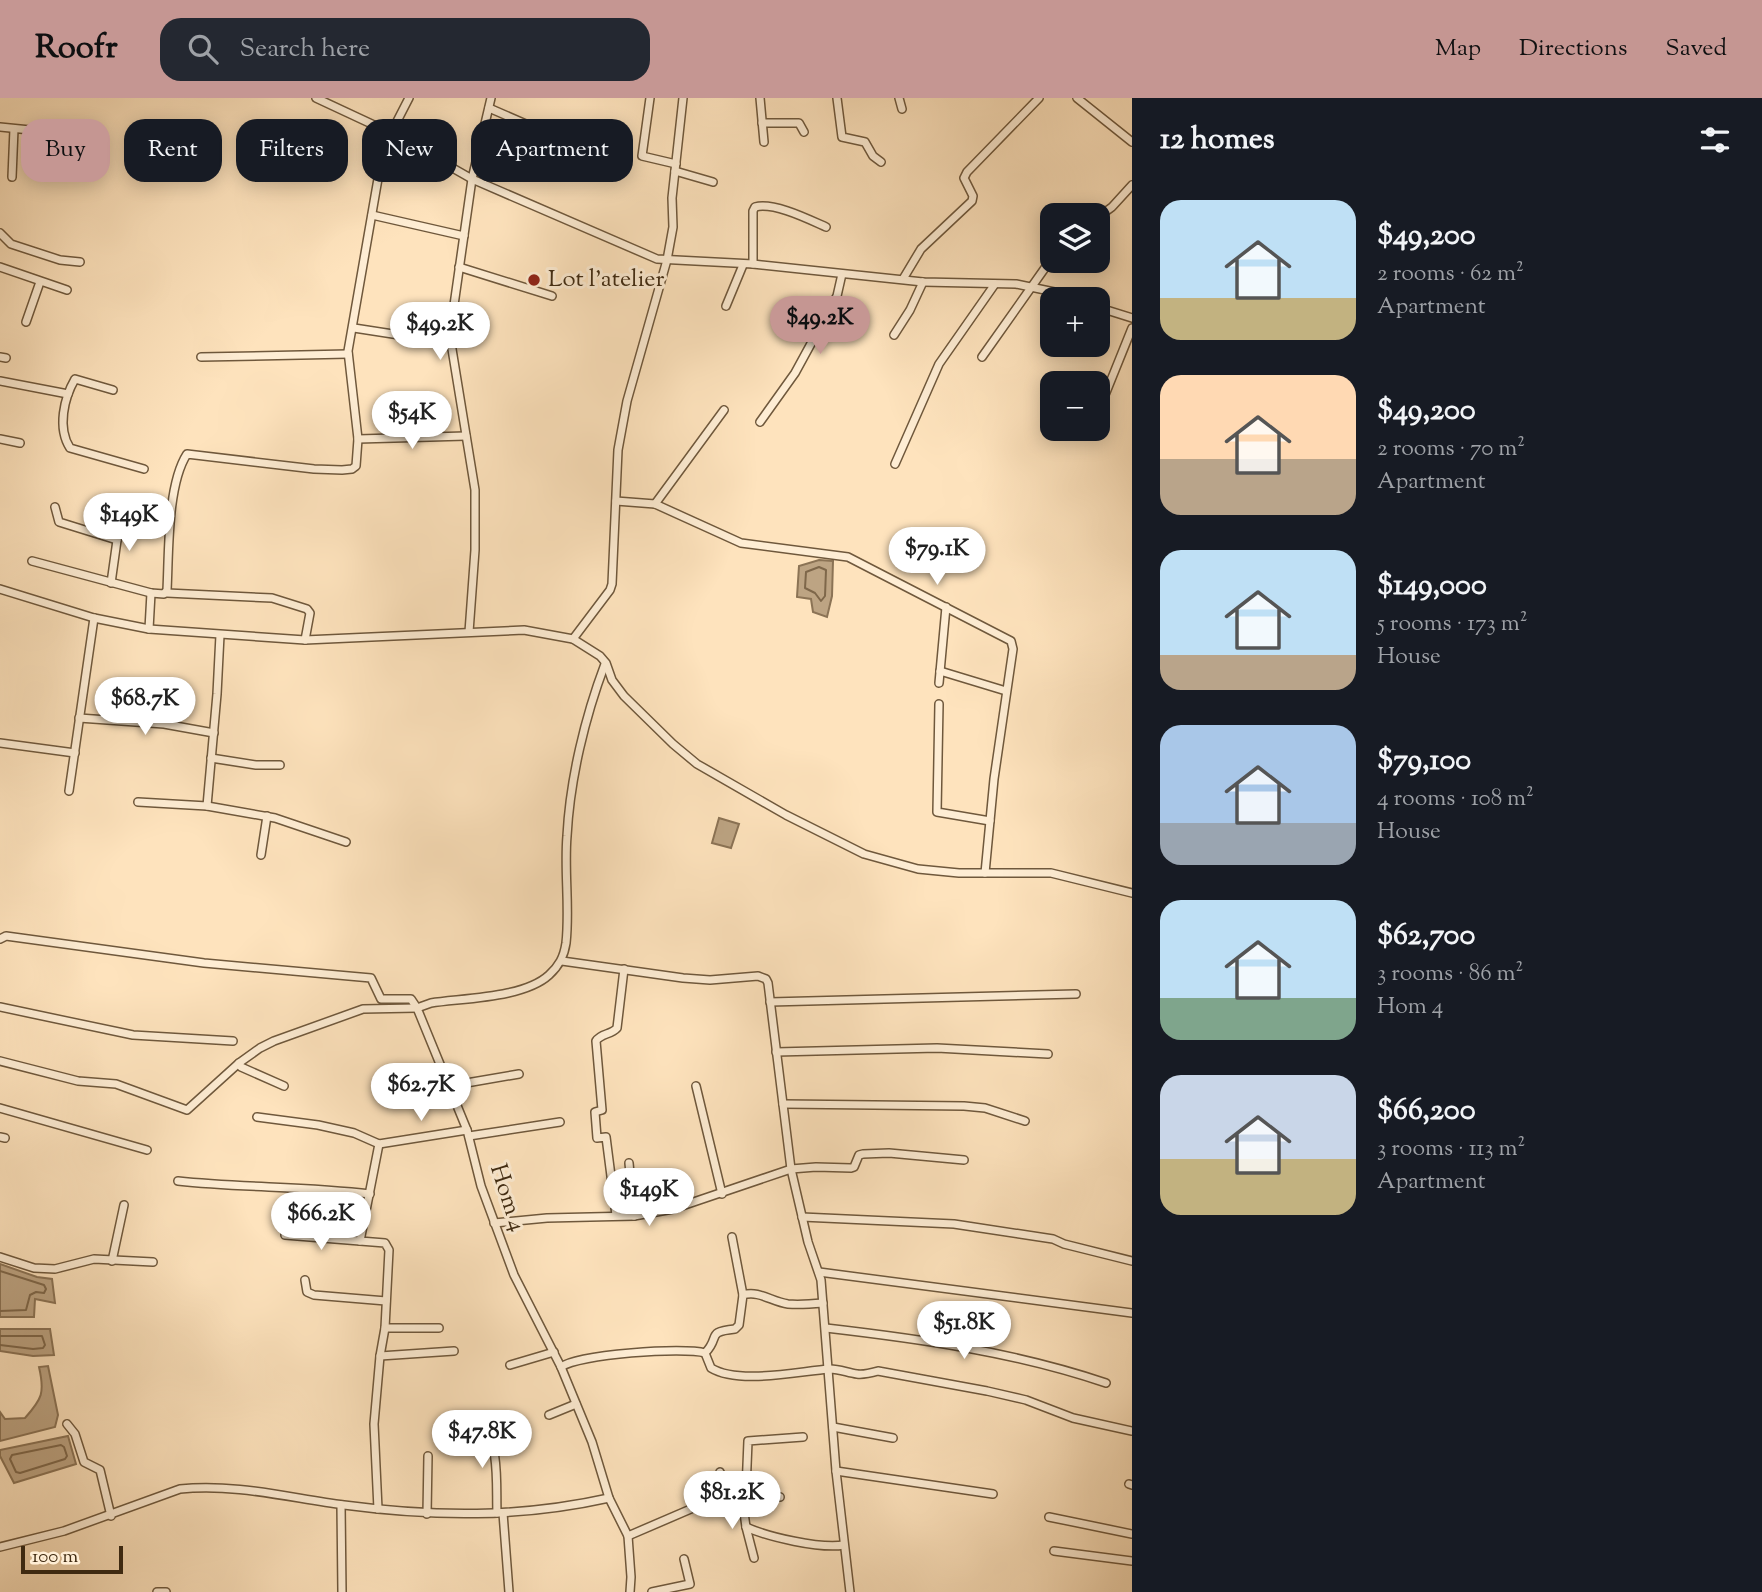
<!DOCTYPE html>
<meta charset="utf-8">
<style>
body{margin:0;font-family:"Sorts Mill Goudy",serif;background:#242831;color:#f1f3f6;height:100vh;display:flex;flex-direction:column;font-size:26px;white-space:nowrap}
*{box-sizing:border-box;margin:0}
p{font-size:23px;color:#9ea1a6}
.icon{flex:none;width:38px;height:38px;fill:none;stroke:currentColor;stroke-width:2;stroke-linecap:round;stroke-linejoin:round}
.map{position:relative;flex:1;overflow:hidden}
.sheet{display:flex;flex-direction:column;background:#171b24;width:630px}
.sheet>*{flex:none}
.banner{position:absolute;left:21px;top:21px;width:665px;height:63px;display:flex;gap:14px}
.controls{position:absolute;left:1040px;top:105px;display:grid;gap:14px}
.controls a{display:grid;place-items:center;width:70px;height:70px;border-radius:14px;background:#171b24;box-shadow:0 4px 18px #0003;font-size:35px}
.scale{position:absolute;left:21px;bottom:18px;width:102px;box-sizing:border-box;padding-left:7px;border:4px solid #3f2a11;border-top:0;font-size:19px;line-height:24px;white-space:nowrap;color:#3f2a11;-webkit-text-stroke:5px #feedd4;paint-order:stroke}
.price{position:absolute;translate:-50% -60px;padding:0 16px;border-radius:24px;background:#fff;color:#222;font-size:23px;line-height:46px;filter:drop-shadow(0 2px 4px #0008)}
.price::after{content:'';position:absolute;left:50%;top:42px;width:21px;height:16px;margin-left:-10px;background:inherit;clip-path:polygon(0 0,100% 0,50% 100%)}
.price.current{background:#c59692;color:#111}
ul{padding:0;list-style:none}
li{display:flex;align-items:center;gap:21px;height:175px;padding:0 28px}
li span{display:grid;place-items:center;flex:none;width:196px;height:140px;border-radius:21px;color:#555}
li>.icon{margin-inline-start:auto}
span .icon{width:84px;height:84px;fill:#fffc;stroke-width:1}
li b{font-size:30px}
h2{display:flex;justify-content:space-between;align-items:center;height:84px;padding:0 28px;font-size:30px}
.chip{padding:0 24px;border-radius:21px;background:#171b24;box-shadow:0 4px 18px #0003;font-size:24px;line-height:63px}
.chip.current{background:#c59692;color:#111}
header{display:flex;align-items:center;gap:42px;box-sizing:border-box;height:98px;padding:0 35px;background:#c59692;color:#111}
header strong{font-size:33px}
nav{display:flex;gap:38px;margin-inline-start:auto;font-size:24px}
.search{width:490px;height:63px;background:#242831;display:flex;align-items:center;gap:18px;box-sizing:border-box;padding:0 24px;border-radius:21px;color:#9ea1a6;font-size:26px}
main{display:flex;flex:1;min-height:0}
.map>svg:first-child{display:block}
.water{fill:#bda483;stroke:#8b7355;stroke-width:2}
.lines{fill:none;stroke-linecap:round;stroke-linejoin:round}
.shore{stroke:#7e674a;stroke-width:2}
.minor-casing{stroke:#6f583c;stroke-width:10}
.minor{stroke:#feedd4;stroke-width:7}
.poi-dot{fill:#8f2418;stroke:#feedd4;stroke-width:2.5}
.labels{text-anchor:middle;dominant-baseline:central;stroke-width:6;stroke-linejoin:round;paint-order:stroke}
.poi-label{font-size:24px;fill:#3f2a11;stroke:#feedd4;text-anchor:start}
.street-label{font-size:24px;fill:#3f2a11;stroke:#feedd4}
</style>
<header>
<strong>Roofr</strong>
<div class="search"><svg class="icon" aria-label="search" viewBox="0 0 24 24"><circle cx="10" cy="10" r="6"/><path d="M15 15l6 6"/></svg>Search here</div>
<nav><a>Map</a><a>Directions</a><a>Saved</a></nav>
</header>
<main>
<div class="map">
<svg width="1132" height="1494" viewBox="0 0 1132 1494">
<rect width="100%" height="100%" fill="#fee3bd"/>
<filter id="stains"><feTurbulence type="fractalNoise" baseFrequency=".00286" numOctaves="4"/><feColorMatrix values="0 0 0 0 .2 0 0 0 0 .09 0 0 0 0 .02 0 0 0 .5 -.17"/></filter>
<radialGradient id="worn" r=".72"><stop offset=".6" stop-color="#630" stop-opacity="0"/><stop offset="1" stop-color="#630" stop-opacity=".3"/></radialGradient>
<g class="water">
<path d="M819,462L833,463L832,498L827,519L813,514L811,501L797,499L799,468Z"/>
<path d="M719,720L739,726L731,750L712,745Z"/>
<path d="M0,1166L37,1179L52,1181L55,1205L35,1201L34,1219H0Z"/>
<path d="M0,1231H50L54,1257L33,1258L0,1253Z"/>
<path d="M48,1268L58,1317L55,1329L0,1343V1314L5,1321L25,1320C42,1301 45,1295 39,1269Z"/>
<path d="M68,1338L76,1366L14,1385L0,1358V1352Z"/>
</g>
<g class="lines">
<g class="shore">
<path d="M819,469L826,472L825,498L821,503L815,495L805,490L806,474Z"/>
<path d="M0,1173L44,1187L46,1191L44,1195L36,1194L30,1197L26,1212L0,1213"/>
<path d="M0,1238H42L45,1247L43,1250L33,1251L0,1247"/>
<path d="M61,1347L64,1349L67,1358L65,1361L20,1375L16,1374L10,1361L12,1357Z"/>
</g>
<defs>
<g id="minor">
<path d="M316,0L391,35L472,81L657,161L753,166L923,184L1016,186L1059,195L1077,201"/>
<path d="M650,0L642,58L676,66"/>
<path d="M760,0L764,44"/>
<path d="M837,0L842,39L865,44L873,58L881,64"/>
<path d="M899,0L902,11"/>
<path d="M1077,0L1132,44"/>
<path d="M489,10L551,37"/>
<path d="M762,25H799L804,34"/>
<path d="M0,29L30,32"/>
<path d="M675,73L713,84"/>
<path d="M12,79L14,31"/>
<path d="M372,117L464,138"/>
<path d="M1097,120L1112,109L1132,87"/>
<path d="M0,135L11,146L60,162L80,164"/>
<path d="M753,166V113L755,109C774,104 808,121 826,129"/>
<path d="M0,169L67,192"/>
<path d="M459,169L552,198"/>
<path d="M903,181L921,151L972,103L973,98L964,80L967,74L1039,0"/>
<path d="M726,208L743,167"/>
<path d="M1097,209L1132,220"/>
<path d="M26,224L40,184"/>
<path d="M354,230L451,245"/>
<path d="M894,237L910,212L923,184"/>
<path d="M0,259L6,260"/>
<path d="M201,259L348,256"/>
<path d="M982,259L1052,160"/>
<path d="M0,283L68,296"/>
<path d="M113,292L75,281C64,300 57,330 70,350L144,371"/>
<path d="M1097,297H1105L1132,230"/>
<path d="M760,324L795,275L837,198L842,176"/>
<path d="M0,341L20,345"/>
<path d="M358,341L466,338"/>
<path d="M895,366L939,266L995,186"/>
<path d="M616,403L655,406L741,445L848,459L1011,543L1013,551L994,681L985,775"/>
<path d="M655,406L724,312"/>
<path d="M55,409L59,424L117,442"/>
<path d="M32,463L151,495L164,496L167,492C169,455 167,387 187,356L314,371L342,372L352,371L356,368L358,341L348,253L379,75L391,35L409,0"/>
<path d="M111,485L120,421"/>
<path d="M0,491L94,520L149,531L305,542L524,532L573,541L600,558L606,565L612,582L624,598L673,646L697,666L786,717L864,756L918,771L959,775H1051L1132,795"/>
<path d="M167,495L272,500L307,511L310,515L305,542"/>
<path d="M149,531L151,495"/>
<path d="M469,534L475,452V392L451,245V228L472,81L491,0"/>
<path d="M573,541L610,492L612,486L618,352L627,303L667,162L673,129L672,100L683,0"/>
<path d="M605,566C585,619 570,681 567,738C564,773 570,810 566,845C564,859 559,868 549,877C524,900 464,900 431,905L417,910L467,1032L481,1088L514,1177L561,1269L592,1344L609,1400L628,1438L631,1479L630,1494"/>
<path d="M940,573L1006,593"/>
<path d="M939,585L946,509"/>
<path d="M939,606L937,714L990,723"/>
<path d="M79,620L164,626L214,635"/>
<path d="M0,645L75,655"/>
<path d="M211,660L256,667H280"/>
<path d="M69,693L94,520"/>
<path d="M138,704L207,708L217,596L220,537"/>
<path d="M207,708L275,720L346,744"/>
<path d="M261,757L267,718"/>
<path d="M0,841L6,838L204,865L371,880L381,901H411L417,910"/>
<path d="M562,863L683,880L710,882L758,878L766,881L768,885L791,1071L808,1144L821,1182L836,1373L850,1494"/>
<path d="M770,904L1076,896"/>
<path d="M0,909L133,937L233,943"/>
<path d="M776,954L937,950L1048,956"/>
<path d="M0,963L78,983L116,986L187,1012L239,965L260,950L274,943L363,911L417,910"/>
<path d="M239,965L241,969L284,988"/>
<path d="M449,988L519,976"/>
<path d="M696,988L722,1096"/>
<path d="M783,1006L964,1008L985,1010L1025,1023"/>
<path d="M0,1010L147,1052"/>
<path d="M257,1019L318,1027L354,1035L379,1046L467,1032"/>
<path d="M469,1038L560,1024"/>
<path d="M0,1039L5,1040"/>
<path d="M629,1065L634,1118"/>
<path d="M178,1083C242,1090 306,1088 370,1096"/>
<path d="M616,1117L606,1039L597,1040L595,1014L602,1012L596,943C601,935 611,937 617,930L624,871"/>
<path d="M802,1119L954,1126L1053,1141L1064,1146L1132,1163"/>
<path d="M494,1125L547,1120L634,1118L673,1111L791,1071L816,1069L851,1070L854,1069L859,1057L863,1056L889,1055L964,1062"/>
<path d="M285,1137L360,1143"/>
<path d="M732,1139L743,1197"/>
<path d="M0,1159L34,1170L55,1171L94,1161L153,1164"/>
<path d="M112,1163L124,1107"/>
<path d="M819,1174L1132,1215"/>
<path d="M305,1182L307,1194L314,1197L386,1203"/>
<path d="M385,1230H439"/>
<path d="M826,1230C921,1241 1014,1254 1106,1285"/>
<path d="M705,1255L711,1270C739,1287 799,1273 830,1271C840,1271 848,1275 857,1276C864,1277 871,1275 878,1273L987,1293L1026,1302L1073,1320L1132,1333"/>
<path d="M705,1255C721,1239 705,1234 735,1231L739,1227L743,1197C759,1192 772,1204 788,1206C799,1207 812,1206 823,1205"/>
<path d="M380,1258L454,1253"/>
<path d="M510,1267L554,1254"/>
<path d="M561,1269C578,1256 684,1249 705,1255"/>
<path d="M549,1317L576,1306"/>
<path d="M481,1323C500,1348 496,1385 497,1415"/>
<path d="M67,1326L75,1336L84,1364L100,1372L111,1418"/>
<path d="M833,1329L893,1340"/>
<path d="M836,1373L993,1396"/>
<path d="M720,1374L728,1399"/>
<path d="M1129,1386L1132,1387"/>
<path d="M745,1397L780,1399"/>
<path d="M341,1407L342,1494"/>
<path d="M378,1411L374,1326L380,1258L385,1230L389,1152L385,1145L360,1143L379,1046"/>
<path d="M503,1415L509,1494"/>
<path d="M427,1416L428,1358"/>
<path d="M1049,1419L1132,1436"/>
<path d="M746,1429C768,1439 820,1451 844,1447"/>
<path d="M628,1438L714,1401L742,1400"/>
<path d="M0,1449L64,1433L180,1391C234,1385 290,1400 344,1407C435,1419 519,1420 609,1400"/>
<path d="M1054,1453L1132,1463"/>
<path d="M754,1460L746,1429L742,1400L746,1392L748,1343L803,1339"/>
<path d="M157,1494H166"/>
<path d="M652,1494L690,1486L684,1461"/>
</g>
</defs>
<use href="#minor" class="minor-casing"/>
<use href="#minor" class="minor"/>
</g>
<circle class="poi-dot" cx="534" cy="182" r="7"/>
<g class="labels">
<g class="poi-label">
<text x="548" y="182">Lot l'atelier</text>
</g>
<g class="street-label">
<text transform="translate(507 1100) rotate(72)">Hom 4</text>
</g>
</g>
<rect width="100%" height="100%" filter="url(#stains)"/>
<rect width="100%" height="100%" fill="url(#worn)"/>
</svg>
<div class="controls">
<a><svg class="icon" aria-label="layers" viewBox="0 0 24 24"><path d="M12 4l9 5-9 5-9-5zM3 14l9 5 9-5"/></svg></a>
<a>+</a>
<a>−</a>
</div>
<div class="scale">100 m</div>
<b class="price current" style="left:820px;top:258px">$49.2K</b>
<b class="price" style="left:440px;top:264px">$49.2K</b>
<b class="price" style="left:412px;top:353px">$54K</b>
<b class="price" style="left:129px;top:455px">$149K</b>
<b class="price" style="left:937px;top:489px">$79.1K</b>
<b class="price" style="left:145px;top:639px">$68.7K</b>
<b class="price" style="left:421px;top:1025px">$62.7K</b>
<b class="price" style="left:649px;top:1130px">$149K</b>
<b class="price" style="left:321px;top:1154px">$66.2K</b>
<b class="price" style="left:964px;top:1263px">$51.8K</b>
<b class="price" style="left:482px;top:1372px">$47.8K</b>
<b class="price" style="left:732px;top:1433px">$81.2K</b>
<div class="banner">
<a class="chip current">Buy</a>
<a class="chip">Rent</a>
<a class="chip">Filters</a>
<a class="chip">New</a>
<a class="chip">Apartment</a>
</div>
</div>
<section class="sheet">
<h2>12 homes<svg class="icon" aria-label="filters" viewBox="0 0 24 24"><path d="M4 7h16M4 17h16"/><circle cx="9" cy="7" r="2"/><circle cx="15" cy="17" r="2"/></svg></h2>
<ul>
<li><span style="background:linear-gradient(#bfe0f5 70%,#c2b280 0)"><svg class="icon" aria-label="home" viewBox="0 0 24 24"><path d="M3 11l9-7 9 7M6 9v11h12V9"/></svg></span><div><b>$49,200</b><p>2 rooms · 62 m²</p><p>Apartment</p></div></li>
<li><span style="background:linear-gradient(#ffd9b3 60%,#b9a48a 0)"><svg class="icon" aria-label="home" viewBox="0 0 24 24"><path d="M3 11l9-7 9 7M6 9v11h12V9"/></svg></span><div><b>$49,200</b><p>2 rooms · 70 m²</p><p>Apartment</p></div></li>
<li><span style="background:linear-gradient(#bfe0f5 75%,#b9a48a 0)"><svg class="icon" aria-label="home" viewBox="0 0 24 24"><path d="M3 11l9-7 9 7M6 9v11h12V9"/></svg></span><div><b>$149,000</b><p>5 rooms · 173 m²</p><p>House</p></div></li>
<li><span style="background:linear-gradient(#a9c7e8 70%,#9aa5b1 0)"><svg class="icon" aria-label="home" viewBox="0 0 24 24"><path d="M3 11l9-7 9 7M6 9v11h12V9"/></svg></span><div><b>$79,100</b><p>4 rooms · 108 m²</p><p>House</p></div></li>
<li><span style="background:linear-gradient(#bfe0f5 70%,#7fa58c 0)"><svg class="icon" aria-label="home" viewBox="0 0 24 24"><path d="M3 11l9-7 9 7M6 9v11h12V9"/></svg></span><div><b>$62,700</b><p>3 rooms · 86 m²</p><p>Hom 4</p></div></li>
<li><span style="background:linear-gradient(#c9d6e8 60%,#c2b280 0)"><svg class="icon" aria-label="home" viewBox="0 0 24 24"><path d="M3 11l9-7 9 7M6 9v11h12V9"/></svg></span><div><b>$66,200</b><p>3 rooms · 113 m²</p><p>Apartment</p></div></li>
</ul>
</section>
</main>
